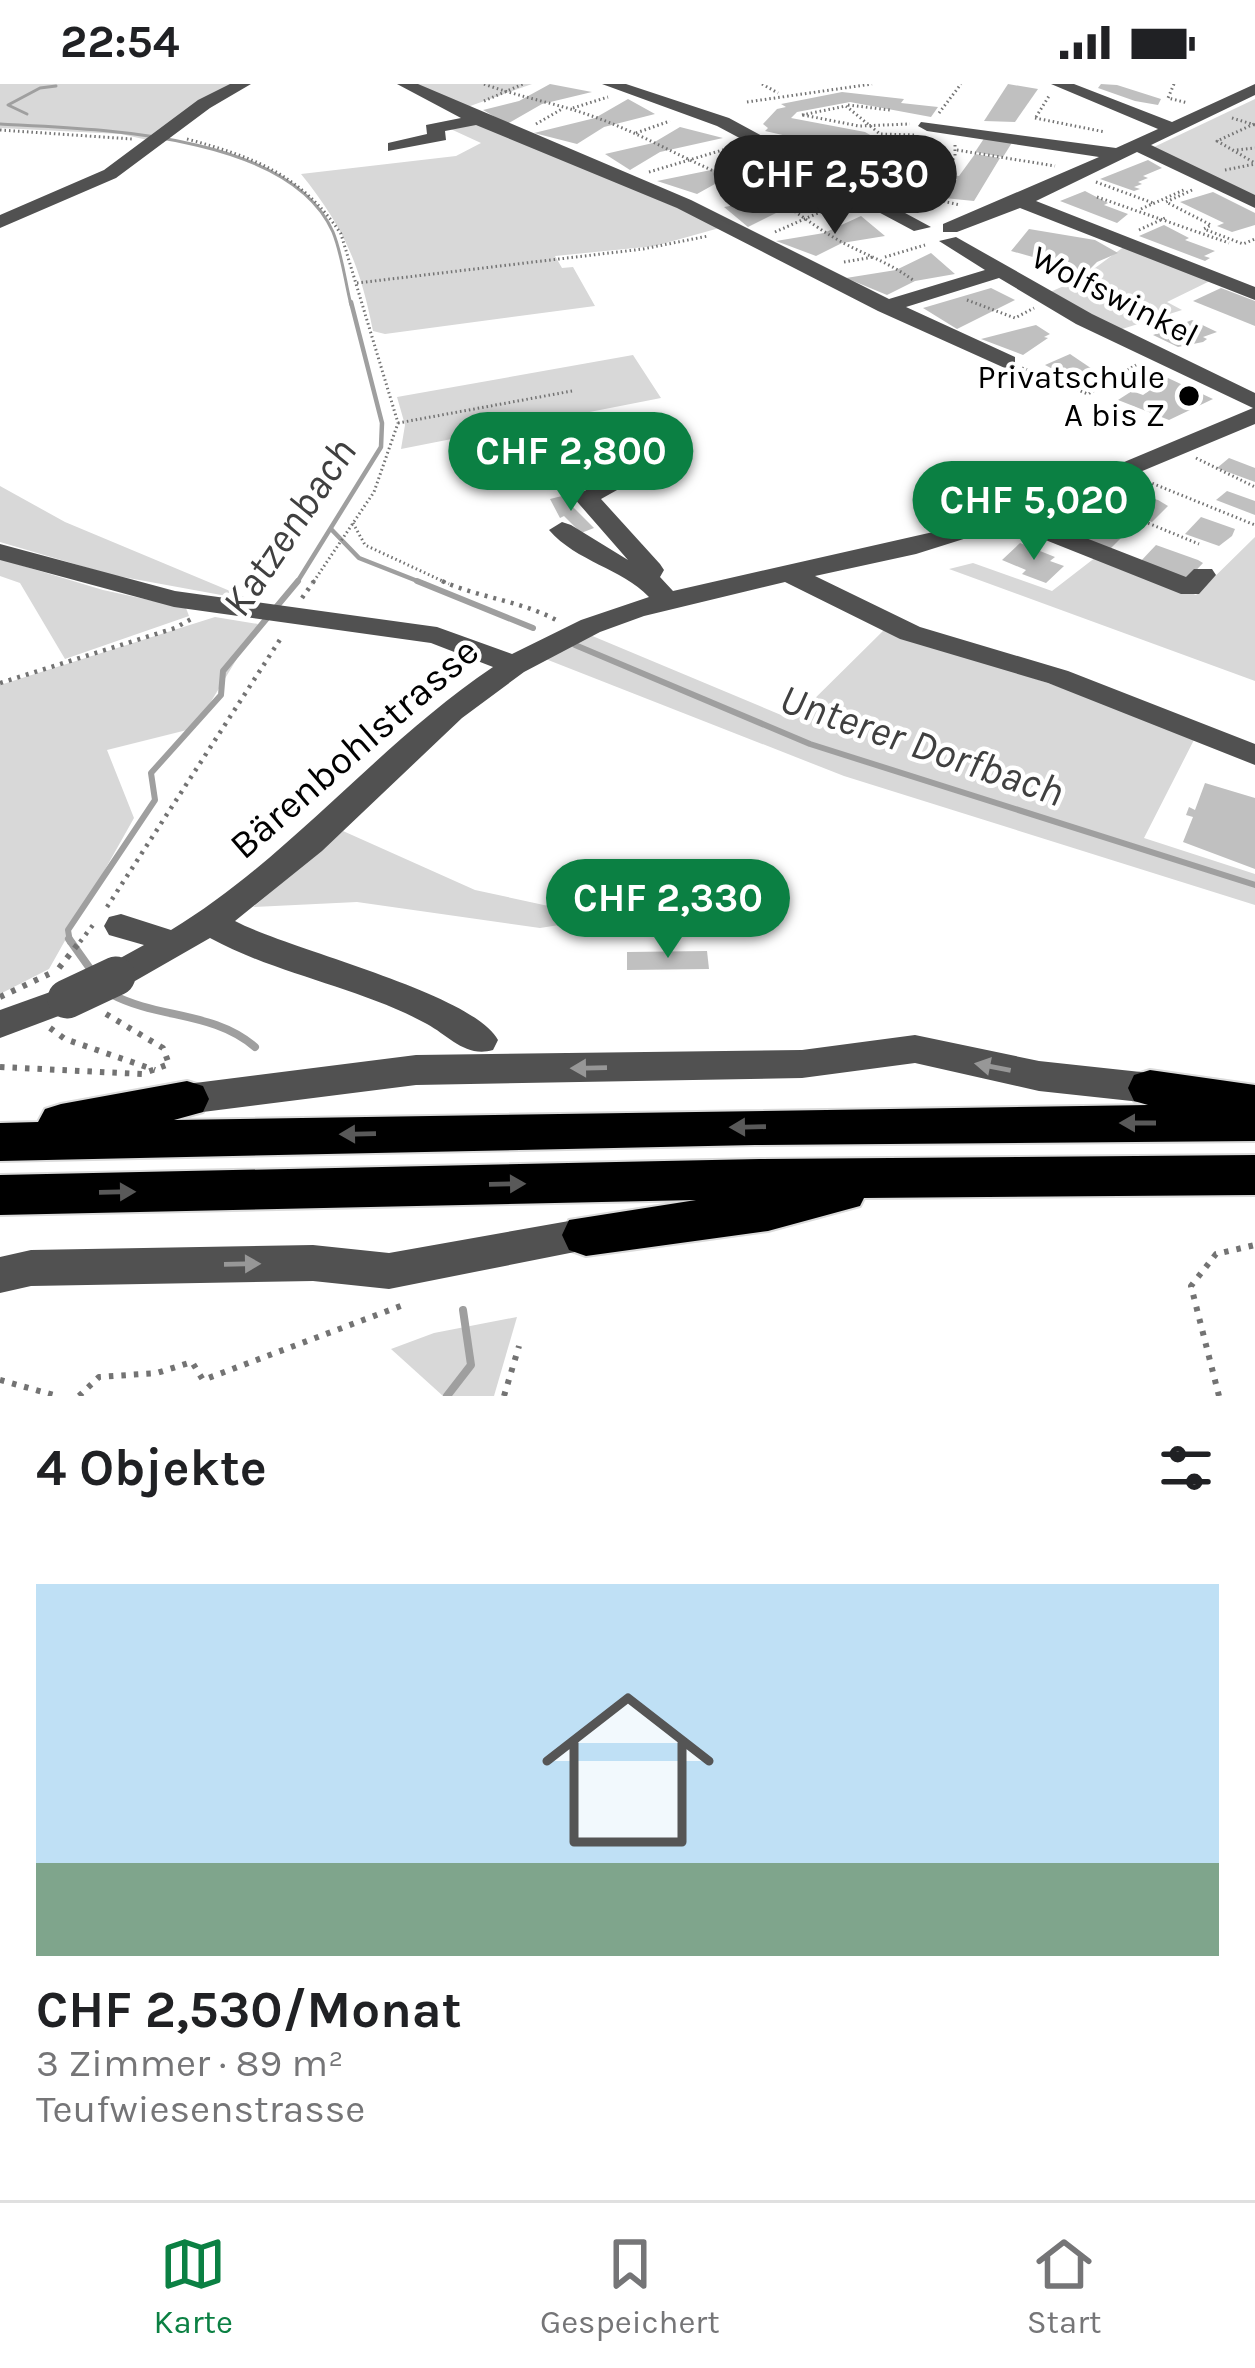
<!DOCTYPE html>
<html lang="de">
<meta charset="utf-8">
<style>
body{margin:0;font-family:Karla,sans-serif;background:#f6f6f6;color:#202124;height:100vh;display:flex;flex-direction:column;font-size:45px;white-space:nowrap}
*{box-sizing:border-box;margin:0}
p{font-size:39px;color:#757577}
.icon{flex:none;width:66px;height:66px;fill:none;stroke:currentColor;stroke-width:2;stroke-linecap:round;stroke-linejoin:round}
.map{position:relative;height:1312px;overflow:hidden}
.sheet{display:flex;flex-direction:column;background:#fff;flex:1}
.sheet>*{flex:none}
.price{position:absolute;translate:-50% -102px;padding:0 27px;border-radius:42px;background:#0b8043;color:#fff;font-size:39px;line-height:78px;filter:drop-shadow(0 3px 6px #0008)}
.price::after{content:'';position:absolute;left:50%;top:72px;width:36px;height:27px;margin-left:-18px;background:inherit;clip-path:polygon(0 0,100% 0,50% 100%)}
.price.on{background:#222;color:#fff}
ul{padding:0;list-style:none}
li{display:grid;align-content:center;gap:24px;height:636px;padding:0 36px}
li+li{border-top:3px solid #e0e0e0}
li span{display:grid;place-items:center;height:372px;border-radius:0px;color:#555}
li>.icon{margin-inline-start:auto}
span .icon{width:216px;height:216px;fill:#fffc;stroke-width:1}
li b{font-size:51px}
h2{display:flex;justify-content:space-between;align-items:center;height:144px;padding:0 36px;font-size:51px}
.status{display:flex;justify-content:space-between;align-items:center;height:84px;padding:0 60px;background:#fff;direction:ltr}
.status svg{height:33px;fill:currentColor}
.tabs{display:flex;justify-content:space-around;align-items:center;height:168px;border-top:3px solid #e0e0e0;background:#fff;font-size:33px;color:#757577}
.tabs a{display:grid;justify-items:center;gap:6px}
.tabs .on{color:#0b8043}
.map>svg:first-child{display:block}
.green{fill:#d8d8d8}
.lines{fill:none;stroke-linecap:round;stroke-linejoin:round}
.stream-far3{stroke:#9f9f9f;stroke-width:3}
.stream-far2{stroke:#9f9f9f;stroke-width:4.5}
.stream-far1{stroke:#9f9f9f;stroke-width:6}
.stream{stroke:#9f9f9f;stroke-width:8}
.building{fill:#c0c0c0}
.highway-casing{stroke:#dbdbdb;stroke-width:4}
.path-far2{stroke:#737373;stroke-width:3;stroke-dasharray:1.5 3;stroke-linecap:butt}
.path-far1{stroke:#737373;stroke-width:4.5;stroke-dasharray:3 6;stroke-linecap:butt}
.path{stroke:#737373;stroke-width:6;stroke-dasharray:4.5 8;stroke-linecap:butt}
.minor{fill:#515151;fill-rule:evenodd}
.highway{fill:#000;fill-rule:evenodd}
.minor-bridge{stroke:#515151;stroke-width:39}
.oneway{fill:#979797}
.oneway2{fill:#595959}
.poi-dot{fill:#000;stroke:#fff;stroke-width:4.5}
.labels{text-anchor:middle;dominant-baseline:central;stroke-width:9;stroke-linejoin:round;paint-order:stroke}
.far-street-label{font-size:33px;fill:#000;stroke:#fff}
.far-poi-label{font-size:33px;fill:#000;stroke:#fff;text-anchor:end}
.street-label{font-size:39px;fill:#000;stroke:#fff}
.water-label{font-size:42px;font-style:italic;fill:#404040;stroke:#fff}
</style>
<div class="status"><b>22:54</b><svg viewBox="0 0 49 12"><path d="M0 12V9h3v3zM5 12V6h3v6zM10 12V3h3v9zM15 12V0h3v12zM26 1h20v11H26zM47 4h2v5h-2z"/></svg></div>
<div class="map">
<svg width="1255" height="1312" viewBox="0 0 1255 1312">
<rect width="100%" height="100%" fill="#fff"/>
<g class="green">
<path d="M0,0H241L152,57L121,50L0,44Z"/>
<path d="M409,0H532L459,26Z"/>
<path d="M1255,15V115L1154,63Z"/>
<path d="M473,37L723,143L655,162L555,172L562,184L573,183L595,222L385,250L373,247C360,181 344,143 301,90L456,72L481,59L444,42Z"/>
<path d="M1125,162L1212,196L1167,218L1182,226L1119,246L1050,208L1080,195Z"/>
<path d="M633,271L661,314L401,365L405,341L397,313Z"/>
<path d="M0,402L65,438L254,517L112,491L0,458Z"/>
<path d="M1255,453V597L949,485L973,479L1052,507L1096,473L1196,511Z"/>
<path d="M0,475L103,506L186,524L189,532L65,575L20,499L0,492Z"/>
<path d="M215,533L258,540L195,644L107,666L134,734L49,885L0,910V601Z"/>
<path d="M886,544L1197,650L1144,754L1255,790V821L844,692L543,574L590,551L793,636Z"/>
<path d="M343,747L475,806L604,834L540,844L357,818L253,823Z"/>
<path d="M517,1233L494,1312H443L391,1265L434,1249Z"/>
</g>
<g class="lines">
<g class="stream-far3">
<path d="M27,30L8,21L40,4L56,2"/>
<path d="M0,40C92,45 289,48 333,148C342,170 345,197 351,221"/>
</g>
<g class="stream-far2">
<path d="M331,445L359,474L425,500"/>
<path d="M296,500L381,363L382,339L351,218"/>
</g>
<g class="stream-far1">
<path d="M417,497L533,544"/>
<path d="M575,561L810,660L1255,801"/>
<path d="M70,858L68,846L155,716L151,689L221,611L223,587L298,497"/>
</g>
<g class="stream">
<path d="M69,855L91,886"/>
<path d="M111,910C158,935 213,927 255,963"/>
<path d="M447,1312L471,1281L463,1226"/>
</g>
</g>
<g class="building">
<path d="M550,0L592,8L542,20L507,40L483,26L519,17Z"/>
<path d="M1008,0L1038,5L1015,38L984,37Z"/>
<path d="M1101,0L1117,1L1161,15L1158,21L1135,17L1098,4Z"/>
<path d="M842,8L904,15L901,19L938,23L931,33L850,18L797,28L791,34L865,48L872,52L867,58L822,60L765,47L768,44L763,40L777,25L786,23L781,20Z"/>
<path d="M628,15L655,30L604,43L577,60L534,49L595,34Z"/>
<path d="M680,43L723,54L660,68L630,86L605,70L653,59Z"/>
<path d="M985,53L1013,57L1003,73L975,68Z"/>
<path d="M913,63L942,66L937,72L950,74L945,77L937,72L906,113L881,109Z"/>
<path d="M746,68L773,84L724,95L697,110L657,97L716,85Z"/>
<path d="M975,70L1000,74L974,117L944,114L957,95L943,94L946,90L959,92Z"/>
<path d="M1148,76L1162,84L1143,92L1148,94L1138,98L1142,100L1134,103L1140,105L1134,107L1100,95Z"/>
<path d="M794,102L834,115L784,125L748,143L724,123L765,116Z"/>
<path d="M1085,107L1108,119L1104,121L1128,130L1117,139L1060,117Z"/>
<path d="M1213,108L1255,129V141L1232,148L1217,142L1224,139L1180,118Z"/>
<path d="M861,132L885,152L842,159L816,172L776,157L824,149Z"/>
<path d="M1164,141L1189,154L1185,156L1215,167L1204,172L1210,174L1205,177L1139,152Z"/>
<path d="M1029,145L1095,156L1118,169L1097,178L1080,195L1059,190L1062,181L1011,167Z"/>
<path d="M931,169L955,190L915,197L887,211L846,194L896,186Z"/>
<path d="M991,204L1015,216L957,245L923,224Z"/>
<path d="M1221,204L1255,217V242L1193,217Z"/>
<path d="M1192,236L1217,248L1203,253L1207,255L1203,258L1178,263L1153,251Z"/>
<path d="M1036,241L1050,250L1044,253L1048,254L1023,271L981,255Z"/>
<path d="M1070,270L1104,293L1087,303L1045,281Z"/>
<path d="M1168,294L1213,315L1169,336L1118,316L1132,307L1143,311Z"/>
<path d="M1229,374L1255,384V398L1217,384Z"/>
<path d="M1227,407L1255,417V431L1216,416Z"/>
<path d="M1136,410L1158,416L1168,422L1152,438L1120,427Z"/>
<path d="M562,412L594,444L581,449L564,432L560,434L550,415Z"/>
<path d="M1201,433L1235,445L1232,452L1219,462L1185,450Z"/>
<path d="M1082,435H1088L1125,450L1107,468L1062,451L1071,439Z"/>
<path d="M1020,459L1055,473L1050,477L1064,482L1046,499L1022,490L1026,486L1002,476Z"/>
<path d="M1156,461L1198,476L1203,479L1186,497L1139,479Z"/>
<path d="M1205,699L1255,714V785L1183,758L1193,733L1186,731L1189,723L1195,726Z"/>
<path d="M707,867L709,885L627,886V868Z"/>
</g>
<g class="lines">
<defs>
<g id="highway">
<path d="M1150,986L1255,1001V1057L755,1061L0,1077V1039L38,1038L45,1025L61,1020L187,997L203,1002L209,1015L203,1028L174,1036L1148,1021L1134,1017L1128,1004L1134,991Z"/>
<path d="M1255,1071V1111L864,1114L860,1122L768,1147L586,1172L569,1166L562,1151L569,1136L696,1116L0,1131V1091L760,1075Z"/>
</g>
</defs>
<use href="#highway" class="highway-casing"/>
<g class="path-far2">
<path d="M484,0C519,13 555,19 589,31C636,47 678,72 723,91C734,96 747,97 758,103C781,116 809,139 833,153C861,170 884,175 913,196"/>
<path d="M762,0L778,9"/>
<path d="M1174,0L1168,14L1188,19"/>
<path d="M484,17L523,0"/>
<path d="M747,18L872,0"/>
<path d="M848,21L890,26"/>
<path d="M573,24L608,13"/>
<path d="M939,29L961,0"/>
<path d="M802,31L846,22L880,50L915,51"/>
<path d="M803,31L859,42L910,40"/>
<path d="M1036,33L1049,12"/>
<path d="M1035,34L1105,48"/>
<path d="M1232,34L1255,41"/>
<path d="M536,40L562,25"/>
<path d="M1254,40L1217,57L1255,79"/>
<path d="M0,46L132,55"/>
<path d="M636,49L670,37"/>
<path d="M187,55C254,73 302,91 341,150L398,339L374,408L312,500"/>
<path d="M955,61V72L928,114L960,121"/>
<path d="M957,66L1055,82"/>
<path d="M1237,66L1255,64"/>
<path d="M840,86L860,61L878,63L883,57L880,50"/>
<path d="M1225,86L1255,80"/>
<path d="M649,88L736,62"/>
<path d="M1096,98L1153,119"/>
<path d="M1192,106L1166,118L1211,141L1204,145L1243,160L1255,155"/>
<path d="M739,107L792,96"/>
<path d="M1097,113L1229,159"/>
<path d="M1141,125L1186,105"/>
<path d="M1139,146L1165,134"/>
<path d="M775,148L818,129L849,124"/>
<path d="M885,173L925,161"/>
<path d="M844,178L873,173"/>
<path d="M357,199L643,165L708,152"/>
<path d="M967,216L1015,234L1034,224"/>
<path d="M1022,284L1088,310L1136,281"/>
<path d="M398,339L572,307"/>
<path d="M1196,374L1255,403"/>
<path d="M1144,396L1255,441"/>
<path d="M1094,417L1199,460"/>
<path d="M353,439L365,461L449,500"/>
</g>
<g class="path-far1">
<path d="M442,497C480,514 522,517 558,537"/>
<path d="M302,514L314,497"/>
<path d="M0,599L175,544L193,534"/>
<path d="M107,823L283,551"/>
<path d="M80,858L96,837"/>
</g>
<g class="path">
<path d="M59,884L82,855"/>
<path d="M0,913L49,890"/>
<path d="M50,944L65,955L155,986"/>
<path d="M0,983L142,990L169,980L163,964L106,930"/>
<path d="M0,1296L57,1312"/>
<path d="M79,1312L99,1293L157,1289L192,1278L203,1296L406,1220"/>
<path d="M504,1312L519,1262"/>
<path d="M1219,1312L1191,1202L1216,1170L1255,1161"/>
</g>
<g class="minor">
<path d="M230,0H251L210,24L116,94L0,144V131L104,86L198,16Z"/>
<path d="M397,0H418L691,116L889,215L985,186L939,157L956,153L1092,230L1255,309V340L1032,433L1186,493L1194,485H1212L1216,491L1199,510H1181L1008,441L916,470L815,492L920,543L1068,587L1255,660V681L1048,599L900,555L785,498L644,532L600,548L524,588L462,634L322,767L235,837C290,866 473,909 498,956L493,966C466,974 449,952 427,940C359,903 278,891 210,854L128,901L116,905L104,901L99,892L104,883L144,861L109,851L104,842L109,833L121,830L171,846C291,773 377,661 493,583L431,559L174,523L0,476V460L175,507L437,543L512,570L581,536L649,513C621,484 577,478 549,446L562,438L571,441L628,476L573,413L605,396H623L626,401L601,415L660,480L664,486L660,493L673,507L942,446L1074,399L1253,324L1076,240L999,194L906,223L1015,273V283L1007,285L878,227L677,124L476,41L445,47L446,56L388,67V59L427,50L426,41L461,34Z"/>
<path d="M602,0H626L729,34L931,143L914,147L717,42Z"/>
<path d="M1051,0H1074L1172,38L1255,0V11L1151,61L1255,111V124L1137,68L1036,117L1255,203V216L1020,124L957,148H943V140L1099,73L927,47L918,42L921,38L1116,64L1158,45Z"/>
<path d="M67,902L80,906L85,915L80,924L0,954V926Z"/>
<path d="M915,951L1039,977L1150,989L1163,994L1169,1004L1163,1014L1150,1019L1039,1007L915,979L802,994L416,1001L187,1030L174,1026L168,1015L174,1004L187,1000L416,971L802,966Z"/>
<path d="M586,1134L600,1139L606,1151L600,1163L389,1205L313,1197L31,1202L0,1209V1173L31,1166L313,1161L389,1169Z"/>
</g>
<use href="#highway" class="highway"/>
<path class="minor-bridge" d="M67,915L116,892"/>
</g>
<defs><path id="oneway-solid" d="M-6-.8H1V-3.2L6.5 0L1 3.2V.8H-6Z" transform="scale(3)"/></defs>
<g class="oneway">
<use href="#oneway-solid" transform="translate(993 983) rotate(-169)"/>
<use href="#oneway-solid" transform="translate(589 984) rotate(179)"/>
<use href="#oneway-solid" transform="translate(242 1180) rotate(-1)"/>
</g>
<g class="oneway2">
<use href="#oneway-solid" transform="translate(1138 1039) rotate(180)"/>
<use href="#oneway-solid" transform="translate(748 1043) rotate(179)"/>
<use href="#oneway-solid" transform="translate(358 1050) rotate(179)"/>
<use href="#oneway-solid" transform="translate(507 1100) rotate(-1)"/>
<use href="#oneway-solid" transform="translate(117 1108) rotate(-1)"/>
</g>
<circle class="poi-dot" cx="1189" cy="312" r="12"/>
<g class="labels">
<g class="far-street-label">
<text transform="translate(1115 212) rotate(27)">Wolfswinkel</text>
</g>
<g class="far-poi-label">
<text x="1165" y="293">Privatschule<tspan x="1165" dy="38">A bis Z</tspan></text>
</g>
<g class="street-label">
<text transform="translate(354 664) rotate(-41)">Bärenbohlstrasse</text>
</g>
<g class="water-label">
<text transform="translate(289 443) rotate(-56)">Katzenbach</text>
<text transform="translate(922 661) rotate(19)">Unterer Dorfbach</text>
</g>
</g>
</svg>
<b class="price on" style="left:835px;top:153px">CHF 2,530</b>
<b class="price" style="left:571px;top:430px">CHF 2,800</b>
<b class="price" style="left:1034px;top:479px">CHF 5,020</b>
<b class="price" style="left:668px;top:877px">CHF 2,330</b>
</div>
<section class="sheet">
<h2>4 Objekte<svg class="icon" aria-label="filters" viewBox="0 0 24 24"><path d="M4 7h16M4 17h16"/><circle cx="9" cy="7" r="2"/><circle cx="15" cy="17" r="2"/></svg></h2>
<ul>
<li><span style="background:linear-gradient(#bfe0f5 75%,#7fa58c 0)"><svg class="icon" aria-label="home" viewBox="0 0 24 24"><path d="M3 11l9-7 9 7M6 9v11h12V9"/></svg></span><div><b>CHF 2,530/Monat</b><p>3 Zimmer · 89 m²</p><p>Teufwiesenstrasse</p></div></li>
</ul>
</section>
<nav class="tabs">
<a class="on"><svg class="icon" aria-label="map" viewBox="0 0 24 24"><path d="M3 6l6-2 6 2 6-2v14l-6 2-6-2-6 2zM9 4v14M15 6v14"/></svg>Karte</a>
<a><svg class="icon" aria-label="saved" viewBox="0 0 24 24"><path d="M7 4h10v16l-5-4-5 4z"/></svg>Gespeichert</a>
<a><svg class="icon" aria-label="home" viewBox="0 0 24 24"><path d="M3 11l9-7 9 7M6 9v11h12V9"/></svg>Start</a>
</nav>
